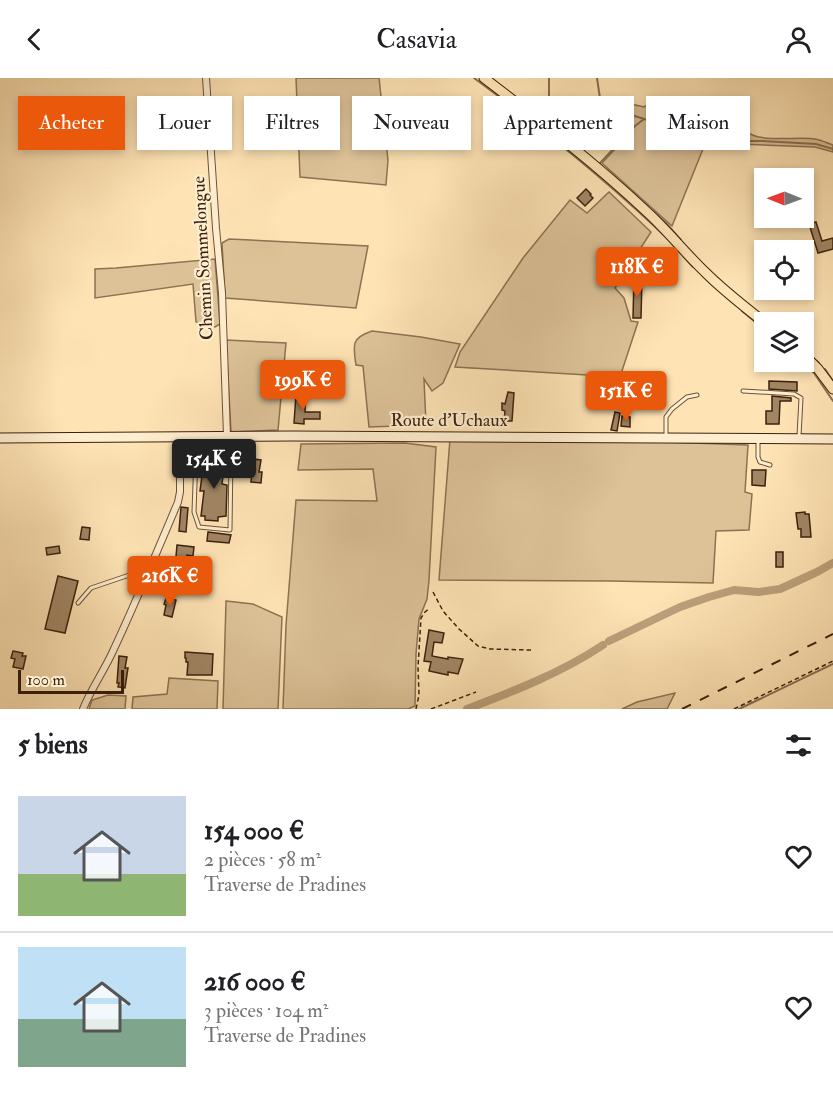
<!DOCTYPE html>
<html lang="fr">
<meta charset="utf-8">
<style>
body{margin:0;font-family:"IM FELL Double Pica",serif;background:#f6f6f6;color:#202124;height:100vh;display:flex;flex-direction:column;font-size:22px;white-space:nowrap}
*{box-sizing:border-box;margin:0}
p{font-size:20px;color:#757577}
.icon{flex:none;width:33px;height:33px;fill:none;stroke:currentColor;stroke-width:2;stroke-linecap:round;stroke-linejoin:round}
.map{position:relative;height:631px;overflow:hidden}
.sheet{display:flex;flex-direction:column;background:#fff;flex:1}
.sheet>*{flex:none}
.top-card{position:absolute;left:18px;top:18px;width:798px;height:54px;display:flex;gap:12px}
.needle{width:39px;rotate:271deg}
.fabs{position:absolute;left:754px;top:90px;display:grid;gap:12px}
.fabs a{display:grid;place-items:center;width:60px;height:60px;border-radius:0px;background:#fff;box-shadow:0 3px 9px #0003;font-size:30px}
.scale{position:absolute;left:18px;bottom:15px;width:106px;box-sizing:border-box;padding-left:6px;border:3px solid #3c220e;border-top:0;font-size:16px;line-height:21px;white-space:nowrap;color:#3c220e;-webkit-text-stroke:4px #feedce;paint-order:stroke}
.price{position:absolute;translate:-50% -51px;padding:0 14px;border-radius:6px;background:#ea580c;color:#fff;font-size:20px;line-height:39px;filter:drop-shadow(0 2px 3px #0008)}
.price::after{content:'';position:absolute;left:50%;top:36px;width:18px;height:14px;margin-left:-9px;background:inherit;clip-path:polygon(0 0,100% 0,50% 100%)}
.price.selected{background:#222;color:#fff}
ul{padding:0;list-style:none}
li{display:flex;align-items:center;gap:18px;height:150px;padding:0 18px}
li+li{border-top:2px solid #e0e0e0}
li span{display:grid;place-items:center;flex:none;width:168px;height:120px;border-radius:0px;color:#555}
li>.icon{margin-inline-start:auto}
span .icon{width:72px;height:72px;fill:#fffc;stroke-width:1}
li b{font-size:26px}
h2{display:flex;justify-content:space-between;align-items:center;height:72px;padding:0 18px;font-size:26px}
.pill{padding:0 21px;border-radius:0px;background:#fff;box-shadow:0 3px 9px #0003;font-size:21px;line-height:54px}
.pill.selected{background:#ea580c;color:#fff}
header{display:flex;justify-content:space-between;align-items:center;height:78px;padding:0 18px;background:#fff;font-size:27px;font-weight:600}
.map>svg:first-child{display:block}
.green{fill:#ddc298;stroke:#8c7253;stroke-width:1.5}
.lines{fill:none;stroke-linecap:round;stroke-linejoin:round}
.stream{stroke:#896e50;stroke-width:2}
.canal{stroke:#bca17c;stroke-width:8}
.building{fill:#a18664;stroke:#3c220e;stroke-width:1.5}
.lane-casing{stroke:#6c5238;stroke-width:5}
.street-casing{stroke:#6c5238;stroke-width:8}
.secondary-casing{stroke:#3c220e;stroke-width:11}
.primary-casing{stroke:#3c220e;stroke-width:11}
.path{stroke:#3c220e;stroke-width:1.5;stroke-dasharray:4.5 3;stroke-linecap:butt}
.lane{stroke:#feedce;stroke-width:3}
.street{stroke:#feedce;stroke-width:6}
.secondary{stroke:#feedce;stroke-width:9}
.primary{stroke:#fee3b4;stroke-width:9}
.rail{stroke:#3c220e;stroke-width:2;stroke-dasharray:10 10;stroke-linecap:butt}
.labels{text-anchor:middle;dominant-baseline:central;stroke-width:4.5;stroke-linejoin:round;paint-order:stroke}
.street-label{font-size:18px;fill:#3c220e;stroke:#feedce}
</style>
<header><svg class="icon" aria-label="back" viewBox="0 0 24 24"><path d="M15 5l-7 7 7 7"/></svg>Casavia<svg class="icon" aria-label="person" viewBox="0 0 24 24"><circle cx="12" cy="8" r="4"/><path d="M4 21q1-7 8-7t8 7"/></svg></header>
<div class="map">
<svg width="833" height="631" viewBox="0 0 833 631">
<rect width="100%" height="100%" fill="#fee3b4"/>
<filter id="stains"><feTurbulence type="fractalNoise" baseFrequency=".00333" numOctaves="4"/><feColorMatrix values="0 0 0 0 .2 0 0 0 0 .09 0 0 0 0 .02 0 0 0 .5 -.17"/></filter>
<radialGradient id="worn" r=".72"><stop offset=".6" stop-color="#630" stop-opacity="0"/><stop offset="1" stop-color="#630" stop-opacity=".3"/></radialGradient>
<g class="green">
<path d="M296,0H379L388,82L386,107L300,99Z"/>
<path d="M609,21L644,29L649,26H737C742,35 737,44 745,52C757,66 796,58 815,61C821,62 827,65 833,67V74L815,69L711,65L703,71L672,148L602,85L621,65V63L632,41L605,33Z"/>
<path d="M609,114L651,154L615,210L624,220L631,243L638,244L620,299L455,289L460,274L523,180L570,122L587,135Z"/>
<path d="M229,161L368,168L356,230L225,220L222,165Z"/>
<path d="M215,181L220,246L215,249L196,244L193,206L95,220V191L116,190Z"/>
<path d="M372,253L421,259L460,266L443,305L432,313L424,301L426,347L369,349L363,288L356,287C353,267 351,260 372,253Z"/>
<path d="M226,262L286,265L278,352L231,354Z"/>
<path d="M450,361L608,362L748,367L745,414L752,416L749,452L716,453L713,505L611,503L439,502Z"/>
<path d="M405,365L436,369L429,502L427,521L419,541L416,576L415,628L408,631H283L286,547L296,422L377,423L373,391L298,392L301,366Z"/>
<path d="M226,523L253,526L282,539L278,631H223Z"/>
<path d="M169,600L218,603L217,631H132L133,619L167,616Z"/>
<path d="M675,615L667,631H622L637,624Z"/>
<path d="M108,617L126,618L125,631H89L92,622Z"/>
</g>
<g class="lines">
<g class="stream">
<path d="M474,0C543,51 610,105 672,165"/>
<path d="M549,0V45"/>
<path d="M597,0L601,27L644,41"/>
<path d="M577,67L666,145L681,162"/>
<path d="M600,85L635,48L644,41L655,44L667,45L677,50L732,63H762L816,66L833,71"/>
<path d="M683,178L693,189"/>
<path d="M742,233L765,252"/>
<path d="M811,278L819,285"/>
<path d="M803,284L814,295L833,323"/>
<path d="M825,291L833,303"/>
<path d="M739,631L833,586"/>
</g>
<g class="canal">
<path d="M609,563L680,529L709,519L734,512L759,514L780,511L817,494L833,485"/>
<path d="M467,631C514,613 561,595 603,567"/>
</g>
</g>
<g class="building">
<path d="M586,111L591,116L590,117L593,120L585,128L577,120Z"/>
<path d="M816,144L822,163L833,160V171L818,175L809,146Z"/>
<path d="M634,199L642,200L641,240H633Z"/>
<path d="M769,303L797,304V313L769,311Z"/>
<path d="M508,314L514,315L512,343H504L505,333L502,332V325L505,326Z"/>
<path d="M302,315V317H306L305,334H320V341H304V346L294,345L296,317Z"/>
<path d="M772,318L791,320V323H780L779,346H766V333H772Z"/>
<path d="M615,334L620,335L617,353L611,352Z"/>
<path d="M622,338L630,339V349L621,348Z"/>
<path d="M253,381L261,382L259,394H262L261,405L251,404Z"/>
<path d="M204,382H225L222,406L227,407L226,438L218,439V443L205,442V438H201L204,413H200Z"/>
<path d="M752,392H766L765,408L752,407Z"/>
<path d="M181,429L188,430L186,454L179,453Z"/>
<path d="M805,434V436H809L811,459H801V451H798L796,435Z"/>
<path d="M82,449L90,450L89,462L80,461Z"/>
<path d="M208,454L231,457L229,465L207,463Z"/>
<path d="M177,467L194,469L193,478L187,477L185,491L175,490Z"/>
<path d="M59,468L60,475L47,477L46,470Z"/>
<rect x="776" y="474" width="7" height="15"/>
<path d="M58,498L78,503L65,555L45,551Z"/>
<path d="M166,520L176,522L172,539L164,537L166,527L164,526Z"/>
<path d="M429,552L444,555L442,565L434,564L432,578L448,581V579L463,581L458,596L448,594V597L429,593L431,584L424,583Z"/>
<path d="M13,573L23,575L22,578H26L23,591L13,589L15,581L11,580Z"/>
<path d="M185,574L213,576L212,597H187L188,584H186V580H185Z"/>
<path d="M119,578L127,579L125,590H128L125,610L118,609L119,605H117Z"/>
</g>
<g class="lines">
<defs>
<g id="lane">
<path d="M743,313L794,316L801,320L799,358"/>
<path d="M666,358V339L672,331L687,319L697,317"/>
<path d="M186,361L187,367L196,378H231L230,452L199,449L194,434L196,378"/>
<path d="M758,362V379L760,384L770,387"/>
<path d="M78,525L91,510L150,490"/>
</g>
<g id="street">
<path d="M206,0L216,150L222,215L227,358"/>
<path d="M83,631C91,611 104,593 113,573C136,524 157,474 178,424L180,414V359"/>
</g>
<path id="secondary" d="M0,360L292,358L833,361"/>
<g id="primary">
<path d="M484,0C539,42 595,85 646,133C667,152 685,175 706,195C724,213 745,229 765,245"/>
<path d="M804,277L818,291L833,311"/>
</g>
</defs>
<use href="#lane" class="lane-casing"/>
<use href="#street" class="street-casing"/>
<use href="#secondary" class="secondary-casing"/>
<use href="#primary" class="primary-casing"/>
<g class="path">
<path d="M433,514L443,533L459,551L478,568L490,571L531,572"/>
<path d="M416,631L419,617L418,589L421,540L425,534L430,530"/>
<path d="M431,631L476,614"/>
<path d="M734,631L833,583"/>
</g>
<use href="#lane" class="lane"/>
<use href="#street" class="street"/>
<use href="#secondary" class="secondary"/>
<use href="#primary" class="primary"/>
<path class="rail" d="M682,631L833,556"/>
</g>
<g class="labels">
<g class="street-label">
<text transform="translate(203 180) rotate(-93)">Chemin Sommelongue</text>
<text x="449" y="342">Route d'Uchaux</text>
</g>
</g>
<rect width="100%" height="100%" filter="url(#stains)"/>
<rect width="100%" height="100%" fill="url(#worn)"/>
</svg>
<div class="fabs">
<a><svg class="needle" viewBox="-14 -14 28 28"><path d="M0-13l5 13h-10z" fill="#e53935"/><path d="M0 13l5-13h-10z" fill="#757577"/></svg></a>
<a><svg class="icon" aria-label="locate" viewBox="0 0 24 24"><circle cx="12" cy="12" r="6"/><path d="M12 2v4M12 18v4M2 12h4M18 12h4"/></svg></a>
<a><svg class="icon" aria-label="layers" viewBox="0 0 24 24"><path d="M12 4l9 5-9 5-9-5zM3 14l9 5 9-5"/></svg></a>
</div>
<div class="scale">100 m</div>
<b class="price" style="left:637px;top:220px">118K €</b>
<b class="price" style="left:303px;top:333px">199K €</b>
<b class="price" style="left:626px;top:344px">151K €</b>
<b class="price selected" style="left:214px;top:412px">154K €</b>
<b class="price" style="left:170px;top:529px">216K €</b>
<div class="top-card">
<a class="pill selected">Acheter</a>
<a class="pill">Louer</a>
<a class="pill">Filtres</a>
<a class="pill">Nouveau</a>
<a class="pill">Appartement</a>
<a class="pill">Maison</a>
</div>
</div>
<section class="sheet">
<h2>5 biens<svg class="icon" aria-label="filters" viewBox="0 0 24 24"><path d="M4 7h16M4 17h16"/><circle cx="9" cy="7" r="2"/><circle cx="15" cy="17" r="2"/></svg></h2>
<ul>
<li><span style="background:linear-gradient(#c9d6e8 65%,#8fb573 0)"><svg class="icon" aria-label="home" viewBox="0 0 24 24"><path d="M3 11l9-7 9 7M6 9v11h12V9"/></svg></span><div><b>154 000 €</b><p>2 pièces · 58 m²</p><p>Traverse de Pradines</p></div><svg class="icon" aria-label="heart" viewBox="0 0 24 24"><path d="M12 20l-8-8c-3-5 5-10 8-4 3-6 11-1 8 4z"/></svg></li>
<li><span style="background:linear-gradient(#bfe0f5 60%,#7fa58c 0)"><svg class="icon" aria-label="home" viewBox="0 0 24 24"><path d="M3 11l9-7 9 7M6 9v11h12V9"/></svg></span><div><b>216 000 €</b><p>3 pièces · 104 m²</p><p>Traverse de Pradines</p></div><svg class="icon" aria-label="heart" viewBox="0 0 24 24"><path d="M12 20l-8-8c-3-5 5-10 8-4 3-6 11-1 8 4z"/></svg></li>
</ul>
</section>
